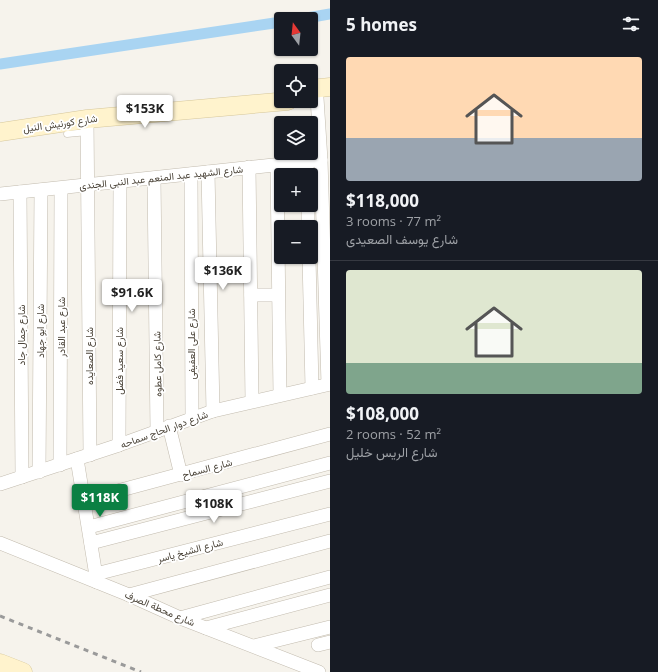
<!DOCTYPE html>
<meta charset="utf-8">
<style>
body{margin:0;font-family:"Open Sans",Vazirmatn,sans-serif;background:#242831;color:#f1f3f6;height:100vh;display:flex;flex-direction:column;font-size:15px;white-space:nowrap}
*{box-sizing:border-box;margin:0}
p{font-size:13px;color:#9ea1a6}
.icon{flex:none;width:22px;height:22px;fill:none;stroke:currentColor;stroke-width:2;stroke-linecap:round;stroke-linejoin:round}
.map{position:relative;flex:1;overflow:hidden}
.drawer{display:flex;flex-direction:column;background:#171b24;width:328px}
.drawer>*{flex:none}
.needle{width:26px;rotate:345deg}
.controls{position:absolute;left:274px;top:12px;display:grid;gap:8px}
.controls a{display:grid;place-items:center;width:44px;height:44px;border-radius:4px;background:#171b24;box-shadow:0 1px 3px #0004;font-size:20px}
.price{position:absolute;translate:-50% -34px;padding:0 9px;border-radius:4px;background:#fff;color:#222;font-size:13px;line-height:26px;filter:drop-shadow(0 1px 2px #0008)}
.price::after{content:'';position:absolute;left:50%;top:24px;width:12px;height:9px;margin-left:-6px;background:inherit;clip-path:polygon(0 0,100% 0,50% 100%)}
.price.current{background:#0b8043;color:#fff}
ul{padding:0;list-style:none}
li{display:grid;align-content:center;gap:8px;height:212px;padding:0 16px}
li+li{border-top:1px solid #363941}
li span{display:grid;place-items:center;height:124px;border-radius:4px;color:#555}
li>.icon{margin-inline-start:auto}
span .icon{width:72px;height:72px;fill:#fffc;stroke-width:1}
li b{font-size:17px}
h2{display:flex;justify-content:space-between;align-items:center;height:48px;padding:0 16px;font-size:17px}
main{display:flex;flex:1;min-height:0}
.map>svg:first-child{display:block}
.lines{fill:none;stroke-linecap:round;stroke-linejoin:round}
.canal{stroke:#a9d4f2;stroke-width:11}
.lane-casing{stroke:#c2bbae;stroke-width:7}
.street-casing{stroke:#c2bbae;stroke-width:14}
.secondary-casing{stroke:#d6c79b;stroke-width:19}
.lane{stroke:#fff;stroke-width:6}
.street{stroke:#fff;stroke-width:13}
.secondary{stroke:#fff3cd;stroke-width:18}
.rail{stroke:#9a9a9a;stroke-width:3;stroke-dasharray:5 5;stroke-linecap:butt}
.labels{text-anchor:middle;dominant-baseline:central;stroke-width:3.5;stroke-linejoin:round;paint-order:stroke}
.street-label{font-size:10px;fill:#4b4439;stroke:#fff}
</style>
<main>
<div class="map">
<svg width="330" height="672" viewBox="0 0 330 672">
<rect width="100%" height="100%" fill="#f6f3ec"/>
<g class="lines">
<g class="canal">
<path d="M301,19L330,14"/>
<path d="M0,64L281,22"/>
</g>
<defs>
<path id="lane" d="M67,134L88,132"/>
<g id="street">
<path d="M317,98L321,160L328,384"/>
<path d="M87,119L90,455"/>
<path d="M307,161V175"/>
<path d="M277,165L280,395"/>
<path d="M249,167L252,401"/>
<path d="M208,172L213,411"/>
<path d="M191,174L192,419"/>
<path d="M154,178L157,431"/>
<path d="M20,192L22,477"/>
<path d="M0,194L321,160"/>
<path d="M308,205V227"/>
<path d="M309,257L312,388"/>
<path d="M251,295H272"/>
<path d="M169,426L181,475"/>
<path d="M119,445L120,182"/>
<path d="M77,459L97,582"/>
<path d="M60,465L61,189"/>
<path d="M39,472L41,190"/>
<path d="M0,484L119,445L213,411L330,384"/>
<path d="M84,500L330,434"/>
<path d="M89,527L330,463"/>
<path d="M0,543L129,595L180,618L319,672"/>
<path d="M91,543L330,481"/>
<path d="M96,574L330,514"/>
<path d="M129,595L330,541"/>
<path d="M180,618L330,577"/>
<path d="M206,628L330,595"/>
<path d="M318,645L330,642"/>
<path d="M254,646L330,627"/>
</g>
<g id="secondary">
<path d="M311,89L330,87"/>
<path d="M0,132L87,119L288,101"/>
<path d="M0,663L23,672"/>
</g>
</defs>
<use href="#lane" class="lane-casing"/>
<use href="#street" class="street-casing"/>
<use href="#secondary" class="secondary-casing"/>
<use href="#lane" class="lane"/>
<use href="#street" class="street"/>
<use href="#secondary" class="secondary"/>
<path class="rail" d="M0,616L141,672"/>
</g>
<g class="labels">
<g class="street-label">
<text transform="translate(60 123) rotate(-8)">شارع كورنيش النيل</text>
<text transform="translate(161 177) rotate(-6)">شارع الشهيد عبد المنعم عبد النبى الجندى</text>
<text transform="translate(61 327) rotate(-90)">شارع عبد القادر</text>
<text transform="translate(40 331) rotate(-90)">شارع ابو جهاد</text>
<text transform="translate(21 335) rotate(-90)">شارع جمال جاد</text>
<text transform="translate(191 344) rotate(-90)">شارع على العفيفى</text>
<text transform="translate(89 356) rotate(-90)">شارع الصعايده</text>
<text transform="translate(119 361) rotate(-90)">شارع سعيد فضل</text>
<text transform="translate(157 364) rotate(-91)">شارع كامل عطوه</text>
<text transform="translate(164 429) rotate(-20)">شارع دوار الحاج سماحه</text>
<text transform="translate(207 468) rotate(-15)">شارع السماح</text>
<text transform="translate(190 550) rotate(-15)">شارع الشيخ ياسر</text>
<text transform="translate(160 608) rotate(23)">شارع محطة الصرف</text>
</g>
</g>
</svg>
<div class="controls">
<a><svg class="needle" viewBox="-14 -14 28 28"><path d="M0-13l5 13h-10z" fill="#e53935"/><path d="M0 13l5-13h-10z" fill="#9ea1a6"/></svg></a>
<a><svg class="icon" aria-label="locate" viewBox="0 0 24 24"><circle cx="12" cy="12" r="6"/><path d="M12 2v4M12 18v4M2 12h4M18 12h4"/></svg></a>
<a><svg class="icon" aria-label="layers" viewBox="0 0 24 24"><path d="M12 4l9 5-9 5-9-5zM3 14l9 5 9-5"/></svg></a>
<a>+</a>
<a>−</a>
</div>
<b class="price" style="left:145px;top:129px">$153K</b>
<b class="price" style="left:223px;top:291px">$136K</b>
<b class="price" style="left:132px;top:313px">$91.6K</b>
<b class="price current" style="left:100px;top:518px">$118K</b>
<b class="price" style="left:214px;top:524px">$108K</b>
</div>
<section class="drawer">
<h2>5 homes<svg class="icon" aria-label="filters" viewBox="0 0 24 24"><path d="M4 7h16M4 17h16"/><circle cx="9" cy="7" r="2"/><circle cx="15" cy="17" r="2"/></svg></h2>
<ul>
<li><span style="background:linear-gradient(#ffd9b3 65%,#9aa5b1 0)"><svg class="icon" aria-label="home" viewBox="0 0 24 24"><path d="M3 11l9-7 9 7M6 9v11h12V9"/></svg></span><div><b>$118,000</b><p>3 rooms · 77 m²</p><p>شارع يوسف الصعيدى</p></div></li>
<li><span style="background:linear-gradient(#dfe7d0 75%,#7fa58c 0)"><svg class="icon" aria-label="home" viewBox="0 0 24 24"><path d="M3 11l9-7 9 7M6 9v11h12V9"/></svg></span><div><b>$108,000</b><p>2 rooms · 52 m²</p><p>شارع الريس خليل</p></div></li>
</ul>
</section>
</main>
